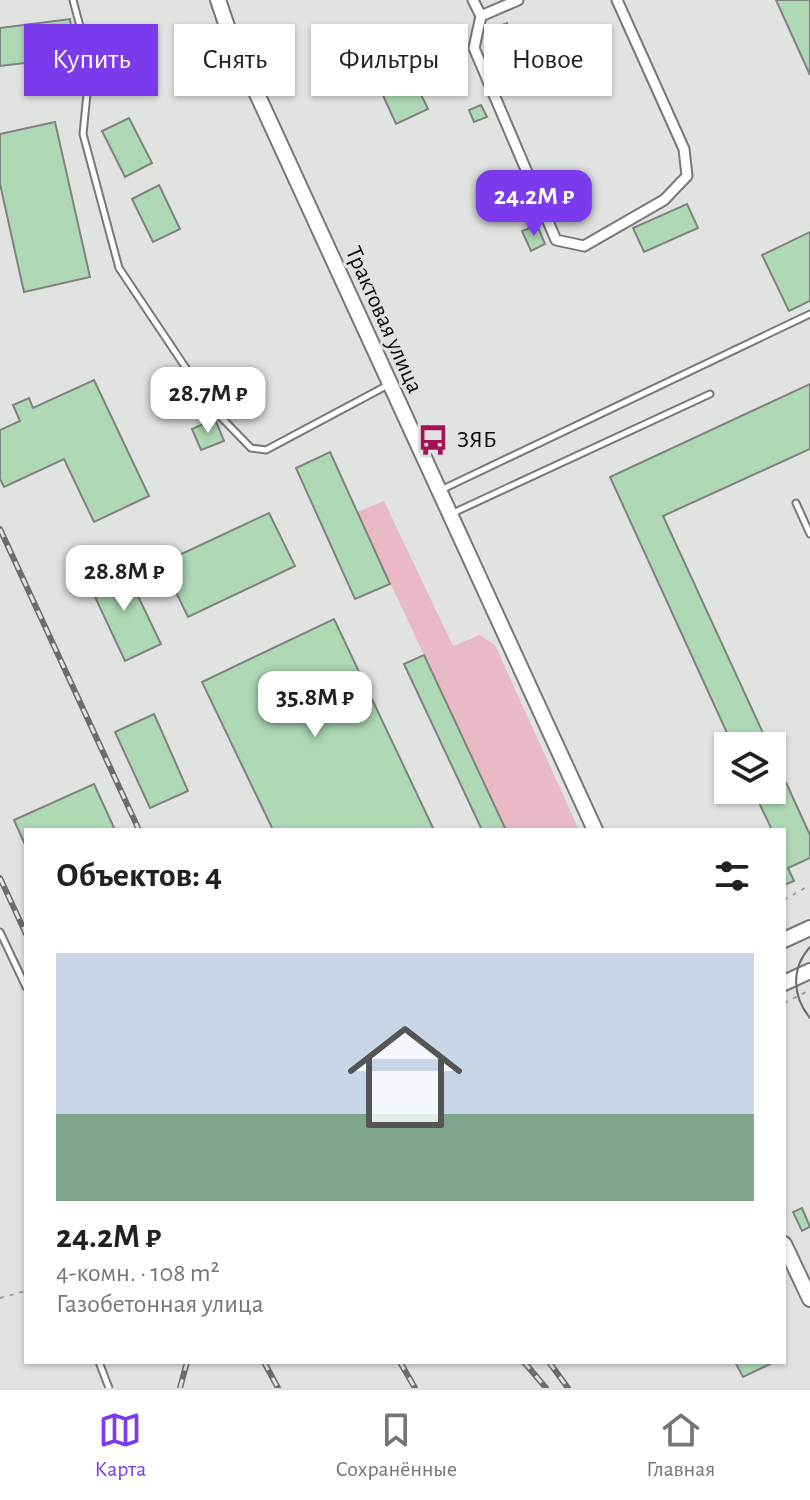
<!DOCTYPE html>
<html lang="ru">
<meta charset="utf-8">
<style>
body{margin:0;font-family:"Alegreya Sans",sans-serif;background:#f2f2f2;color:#202124;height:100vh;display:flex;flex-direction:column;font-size:30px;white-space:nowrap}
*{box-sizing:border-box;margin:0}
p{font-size:26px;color:#757577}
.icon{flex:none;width:44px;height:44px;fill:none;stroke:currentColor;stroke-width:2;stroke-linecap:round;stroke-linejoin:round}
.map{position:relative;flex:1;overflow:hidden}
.sheet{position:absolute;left:24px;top:828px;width:762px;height:536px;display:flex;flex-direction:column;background:#fff;border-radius:0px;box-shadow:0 2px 6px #0004}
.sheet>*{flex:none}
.guide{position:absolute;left:24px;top:24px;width:762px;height:72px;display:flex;gap:16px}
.controls{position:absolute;left:714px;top:732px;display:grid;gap:16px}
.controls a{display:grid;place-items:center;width:72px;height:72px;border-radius:0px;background:#fff;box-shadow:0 2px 6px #0004;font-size:40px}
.price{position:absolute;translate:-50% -68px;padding:0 18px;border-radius:16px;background:#fff;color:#222;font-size:26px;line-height:52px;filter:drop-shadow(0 2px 4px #0008)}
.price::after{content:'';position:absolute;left:50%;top:48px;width:24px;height:18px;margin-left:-12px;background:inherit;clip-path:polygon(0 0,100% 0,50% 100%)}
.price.current{background:#7c3aed;color:#fff}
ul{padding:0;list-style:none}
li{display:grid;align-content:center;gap:16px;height:424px;padding:0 32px}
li+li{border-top:2px solid #e0e0e0}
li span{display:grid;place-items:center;height:248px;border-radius:0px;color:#555}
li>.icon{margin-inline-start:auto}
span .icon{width:144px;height:144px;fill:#fffc;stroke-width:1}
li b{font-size:34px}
h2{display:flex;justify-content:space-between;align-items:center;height:96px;padding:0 32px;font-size:34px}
.chip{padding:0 28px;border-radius:0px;background:#fff;box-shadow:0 2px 6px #0004;font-size:28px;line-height:72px}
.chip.current{background:#7c3aed;color:#fff}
.tabs{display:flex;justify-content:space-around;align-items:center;height:112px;border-top:2px solid #e0e0e0;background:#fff;font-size:22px;color:#757577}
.tabs a{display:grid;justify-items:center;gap:4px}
.tabs .current{color:#7c3aed}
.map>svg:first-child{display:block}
.green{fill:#e9bac6}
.building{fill:#aed9b4;stroke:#818381;stroke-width:2}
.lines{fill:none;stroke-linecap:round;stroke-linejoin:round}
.service-casing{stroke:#767977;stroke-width:9}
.minor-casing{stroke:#767977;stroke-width:13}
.secondary-casing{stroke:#767977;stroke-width:18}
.path{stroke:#9d9f9d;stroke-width:2;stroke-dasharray:4 6;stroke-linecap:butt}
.service{stroke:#fff;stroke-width:5}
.minor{stroke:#fff;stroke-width:9}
.secondary{stroke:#fff;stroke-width:14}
.tram{stroke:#6b6d6c;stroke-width:2}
.rail-casing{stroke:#6b6d6c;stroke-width:6}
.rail{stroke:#e0e3e0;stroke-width:3;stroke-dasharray:9;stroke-linecap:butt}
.labels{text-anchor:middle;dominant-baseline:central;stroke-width:6;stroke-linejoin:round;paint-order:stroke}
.street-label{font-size:24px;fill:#0b0c0c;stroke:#e0e3e0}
.poi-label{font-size:24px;fill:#0b0c0c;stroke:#e0e3e0;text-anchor:start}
</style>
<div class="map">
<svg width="810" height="1388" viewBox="0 0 810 1388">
<rect width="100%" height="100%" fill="#e0e3e0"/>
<path class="green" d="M384,501L453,646L480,635L495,645L579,830H506L357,512Z"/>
<g class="building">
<path d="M776,0H810V75Z"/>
<path d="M70,19L75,57L0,66V28Z"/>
<path d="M507,23L513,38L491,47L485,32Z"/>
<path d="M450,50L455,63L445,68L439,55Z"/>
<path d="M406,63L428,109L396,124L375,78Z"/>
<path d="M481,105L487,117L474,122L469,110Z"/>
<path d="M129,118L152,163L125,177L102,131Z"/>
<path d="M55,122L90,277L24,292L0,184V134Z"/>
<path d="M159,185L180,229L153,242L132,199Z"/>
<path d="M687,204L698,228L644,252L633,228Z"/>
<path d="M537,225L545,244L531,251L522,231Z"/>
<path d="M810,232V301L789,311L762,255Z"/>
<path d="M94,380L149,496L94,522L64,459L4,487L0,479V430L20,421L13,405L29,398L33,408Z"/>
<path d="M810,384V449L663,516L769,746H733L610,477Z"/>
<path d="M215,419L224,441L201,450L192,429Z"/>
<path d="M330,452L390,584L355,599L296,468Z"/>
<path d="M269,513L295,566L188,617L162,563Z"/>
<path d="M123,565L161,644L125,661L88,582Z"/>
<path d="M334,619L434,830H273L202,682Z"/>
<path d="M424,655L506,830H482L404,664Z"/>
<path d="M154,714L188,791L150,808L115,732Z"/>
<path d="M772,752L810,835V858L788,868L794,881L784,885V830H772L753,790H772Z"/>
<path d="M94,784L115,830H26V847L14,820Z"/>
<path d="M802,1208L810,1227L802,1231L793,1212Z"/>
<path d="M735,1362H774L743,1377Z"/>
</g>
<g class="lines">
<defs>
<g id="service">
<path d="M73,0L90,64L83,134L119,268L214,410L251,448L266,450L388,385"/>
<path d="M443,489L810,314"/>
<path d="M796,503L810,534"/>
<path d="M453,513L710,394"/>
<path d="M0,932L26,987"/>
<path d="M99,1362L109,1388"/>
</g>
<g id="minor">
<path d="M473,0L481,16L474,48L556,240L584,246L664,200L687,176L684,149L617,0"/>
<path d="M481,16L518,0"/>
</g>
<g id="secondary">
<path d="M218,0L230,35L595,830"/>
<path d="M784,940L810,928"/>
<path d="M784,983L810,971"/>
<path d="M784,1244L810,1299"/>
</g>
</defs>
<use href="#service" class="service-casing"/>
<use href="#minor" class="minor-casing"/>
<use href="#secondary" class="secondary-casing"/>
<g class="path">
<path d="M784,900L810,885"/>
<path d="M784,1003L810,990"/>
<path d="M0,1298L26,1291"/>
</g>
<use href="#service" class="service"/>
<use href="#minor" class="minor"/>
<use href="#secondary" class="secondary"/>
<path class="tram" d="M810,947C791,968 792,996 810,1018"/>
<defs>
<g id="rail">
<path d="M0,529L139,830"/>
<path d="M0,878L26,934"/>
<path d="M264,1362L278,1388"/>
<path d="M400,1362L415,1388"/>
<path d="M524,1362L546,1388"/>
<path d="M549,1362L568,1388"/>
<path d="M180,1388L187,1362"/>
</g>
</defs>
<use href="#rail" class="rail-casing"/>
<use href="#rail" class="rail"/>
</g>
<defs>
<symbol id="bus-bare" viewBox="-9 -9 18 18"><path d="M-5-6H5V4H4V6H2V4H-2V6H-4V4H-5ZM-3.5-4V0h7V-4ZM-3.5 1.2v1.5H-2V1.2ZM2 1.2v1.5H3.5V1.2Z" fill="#a41455" stroke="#e0e3e0" stroke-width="2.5" paint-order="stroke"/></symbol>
</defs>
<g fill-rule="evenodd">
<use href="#bus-bare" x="411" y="418" width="44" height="44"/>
</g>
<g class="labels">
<g class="street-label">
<text transform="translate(384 320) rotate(66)">Трактовая улица</text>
</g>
<g class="poi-label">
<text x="457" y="440">ЗЯБ</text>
</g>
</g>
</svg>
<div class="controls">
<a><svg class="icon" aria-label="layers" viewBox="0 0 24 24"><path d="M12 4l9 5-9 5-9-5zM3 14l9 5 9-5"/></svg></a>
</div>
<b class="price current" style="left:534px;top:238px">24.2M ₽</b>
<b class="price" style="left:208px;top:435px">28.7M ₽</b>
<b class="price" style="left:124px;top:613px">28.8M ₽</b>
<b class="price" style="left:315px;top:739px">35.8M ₽</b>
<div class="guide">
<a class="chip current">Купить</a>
<a class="chip">Снять</a>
<a class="chip">Фильтры</a>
<a class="chip">Новое</a>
</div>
<section class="sheet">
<h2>Объектов: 4<svg class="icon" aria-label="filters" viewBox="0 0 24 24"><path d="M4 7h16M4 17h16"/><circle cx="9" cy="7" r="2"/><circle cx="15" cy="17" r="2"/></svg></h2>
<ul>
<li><span style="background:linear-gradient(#c9d6e8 65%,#7fa58c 0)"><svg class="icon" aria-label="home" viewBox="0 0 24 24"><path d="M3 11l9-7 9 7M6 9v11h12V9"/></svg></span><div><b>24.2M ₽</b><p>4-комн. · 108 m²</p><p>Газобетонная улица</p></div></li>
</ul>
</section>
</div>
<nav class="tabs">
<a class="current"><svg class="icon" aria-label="map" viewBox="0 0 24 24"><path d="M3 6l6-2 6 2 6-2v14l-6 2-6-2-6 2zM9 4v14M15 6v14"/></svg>Карта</a>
<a><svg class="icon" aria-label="saved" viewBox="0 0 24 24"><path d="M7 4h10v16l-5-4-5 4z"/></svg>Сохранённые</a>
<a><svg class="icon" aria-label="home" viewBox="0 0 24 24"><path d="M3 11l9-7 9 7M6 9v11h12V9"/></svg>Главная</a>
</nav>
